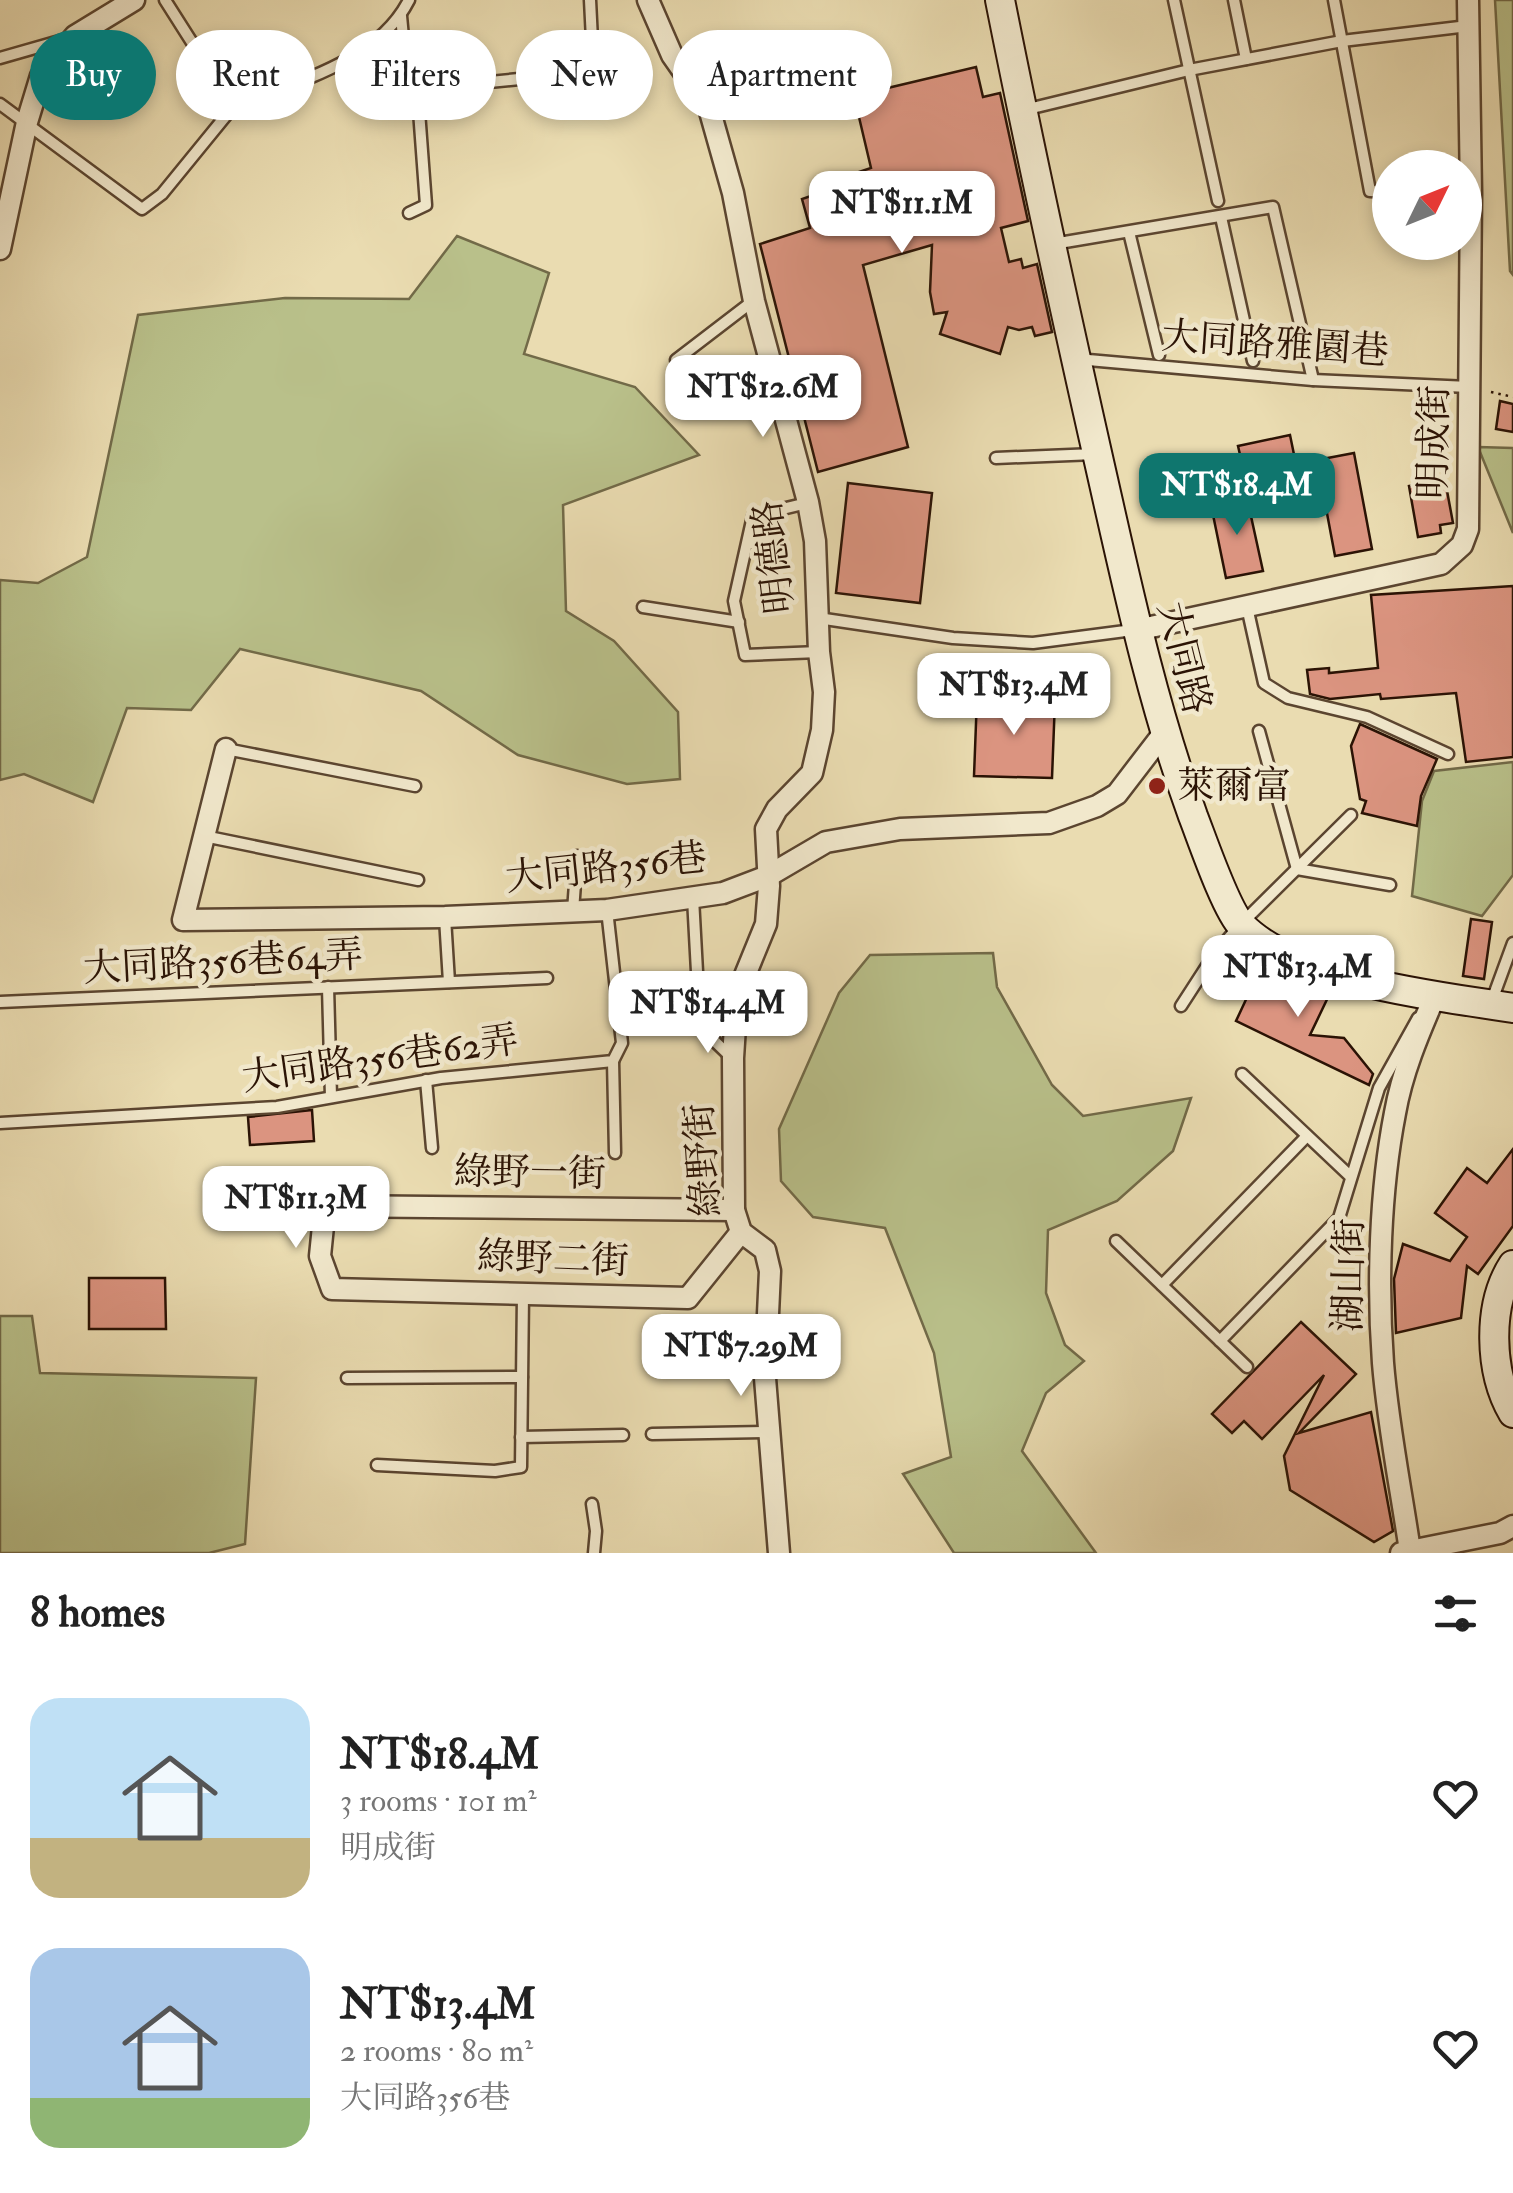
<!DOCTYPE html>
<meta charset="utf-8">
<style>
body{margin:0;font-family:"IM FELL Double Pica","Noto Serif TC",serif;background:#f2f2f2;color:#222;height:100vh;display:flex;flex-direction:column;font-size:38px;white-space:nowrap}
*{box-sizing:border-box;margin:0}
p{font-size:32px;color:#767676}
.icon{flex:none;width:55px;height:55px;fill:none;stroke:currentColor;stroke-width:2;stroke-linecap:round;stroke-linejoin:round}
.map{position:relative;height:1553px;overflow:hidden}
.panel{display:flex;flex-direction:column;background:#fff;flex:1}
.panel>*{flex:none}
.top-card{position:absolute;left:30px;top:30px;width:1000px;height:90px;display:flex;gap:20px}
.needle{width:65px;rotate:47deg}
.controls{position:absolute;left:1372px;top:150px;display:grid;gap:20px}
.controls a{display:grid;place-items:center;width:110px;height:110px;border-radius:50%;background:#fff;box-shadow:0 5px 15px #0003;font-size:50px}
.price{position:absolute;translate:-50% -85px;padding:0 22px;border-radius:20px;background:#fff;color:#222;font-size:32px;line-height:65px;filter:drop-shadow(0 2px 5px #0008)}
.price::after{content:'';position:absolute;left:50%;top:60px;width:30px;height:22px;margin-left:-15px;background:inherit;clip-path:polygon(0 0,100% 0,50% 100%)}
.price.current{background:#0f766e;color:#fff}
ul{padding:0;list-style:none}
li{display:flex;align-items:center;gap:30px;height:250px;padding:0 30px}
li span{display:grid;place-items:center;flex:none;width:280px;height:200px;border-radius:30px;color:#555}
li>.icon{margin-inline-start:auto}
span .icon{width:120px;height:120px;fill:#fffc;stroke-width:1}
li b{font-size:42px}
h2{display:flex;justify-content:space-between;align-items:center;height:120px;padding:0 30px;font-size:42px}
.tag{padding:0 35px;border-radius:45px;background:#fff;box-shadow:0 5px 15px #0003;font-size:35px;line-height:90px}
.tag.current{background:#0f766e;color:#fff}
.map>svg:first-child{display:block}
.green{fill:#b9c08a;stroke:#726a48;stroke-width:2.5}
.building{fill:#db9480;stroke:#2b1305;stroke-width:2.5}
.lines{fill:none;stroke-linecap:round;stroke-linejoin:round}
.lane-casing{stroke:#5b4530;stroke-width:15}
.street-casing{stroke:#5b4530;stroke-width:25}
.secondary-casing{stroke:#2b1305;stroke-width:32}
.path{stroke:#2b1305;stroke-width:2.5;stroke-dasharray:2.5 5;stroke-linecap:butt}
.lane{stroke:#f1e8cc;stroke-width:10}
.street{stroke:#f1e8cc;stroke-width:20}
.secondary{stroke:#f1e8cc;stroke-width:28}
.poi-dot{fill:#8f2418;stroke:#f1e8cc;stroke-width:4}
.labels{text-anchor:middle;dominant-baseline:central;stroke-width:9;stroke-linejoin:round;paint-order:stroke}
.street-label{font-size:38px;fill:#2b1305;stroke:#f1e8cc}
.poi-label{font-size:38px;fill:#2b1305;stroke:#f1e8cc;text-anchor:start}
</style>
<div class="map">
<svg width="1513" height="1553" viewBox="0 0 1513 1553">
<rect width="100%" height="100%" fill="#eadcb1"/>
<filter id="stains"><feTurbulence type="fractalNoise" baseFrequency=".002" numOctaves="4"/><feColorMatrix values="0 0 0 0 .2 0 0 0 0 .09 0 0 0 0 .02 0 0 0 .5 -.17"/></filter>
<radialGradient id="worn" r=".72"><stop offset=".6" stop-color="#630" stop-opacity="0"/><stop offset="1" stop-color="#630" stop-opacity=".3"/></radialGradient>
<g class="green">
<path d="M1495,0H1513V275L1510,271Z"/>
<path d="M457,236L549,273L524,354L635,387L699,455L563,505L566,611L614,641L678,712L680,779L627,784L518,755L421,691L240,649L191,710L127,708L93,802L24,774L0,780V580L38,583L87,557L138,315L285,298L409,299Z"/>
<path d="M1478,447L1513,448V533Z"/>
<path d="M1513,762V875L1482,916L1412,896L1422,801L1434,771Z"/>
<path d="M993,953L997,987L1052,1085L1083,1116L1191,1098L1173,1151L1117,1201L1048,1230L1046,1293L1065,1345L1084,1361L1046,1393L1022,1451L1096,1553H954L903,1474L951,1457L934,1353L885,1228L813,1217L781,1181L779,1129L839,993L870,955Z"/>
<path d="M0,1316H32L40,1373L256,1378L245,1544L209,1553H0Z"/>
</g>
<g class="building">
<path d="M976,67L983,97L1000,93L1028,221L1001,228L1009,262L1021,259L1023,268L1037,264L1052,332L1035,336L1032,327L1019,330L1008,327L1000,354L940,334L947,312L934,314L930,292L932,245L863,265L908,447L818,472L760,244L810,228L802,199L837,187L835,180L871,168L854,96Z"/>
<path d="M1500,401L1513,404V432L1496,429Z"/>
<path d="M1290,435L1298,474L1247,485L1238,446Z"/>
<path d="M1354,453L1372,549L1335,556L1317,460Z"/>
<path d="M1445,480L1453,523L1440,525L1441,533L1418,537L1409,486Z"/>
<path d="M848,483L932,493L920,603L836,593Z"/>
<path d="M1247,498L1263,571L1226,578L1211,505Z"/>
<path d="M1513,586V757L1466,762L1456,693L1381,699L1380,694L1330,699L1310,694L1307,670L1329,668V673L1378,668L1371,595Z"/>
<path d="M977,697L1055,700L1052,778L974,776Z"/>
<path d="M1360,724L1437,759L1421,796L1417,826L1362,813L1366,801L1360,799L1351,746Z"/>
<path d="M1471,919L1492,922L1484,979L1463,976Z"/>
<path d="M1263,963L1331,991L1310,1035L1344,1038L1373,1074L1369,1085L1236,1021Z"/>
<path d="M312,1110L314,1141L250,1145L248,1117Z"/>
<path d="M1513,1149V1226L1478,1274L1467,1266L1461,1318L1396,1333L1394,1279L1403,1244L1450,1261L1467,1237L1435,1213L1467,1168L1487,1183Z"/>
<path d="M89,1278H165L166,1329H89Z"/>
<path d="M1301,1322L1356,1374L1299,1433L1371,1412L1393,1531L1374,1542L1290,1490L1284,1456L1324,1375L1262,1439L1244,1421L1232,1433L1212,1414Z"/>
</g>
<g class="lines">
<defs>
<g id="lane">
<path d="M1174,0L1218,201"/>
<path d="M1234,0L1246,59"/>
<path d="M1334,0L1370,191L1390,192"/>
<path d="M401,16L408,90L419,111L426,205L409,213"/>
<path d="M0,58L70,38"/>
<path d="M408,90L580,73L593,60L590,0"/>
<path d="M0,104L142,209L162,194L233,107L165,0"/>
<path d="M233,107C294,82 377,63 409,0"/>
<path d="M1024,110L1189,70L1342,41L1468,26"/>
<path d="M1221,217L1253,361"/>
<path d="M1129,232L1159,355"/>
<path d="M1053,244L1273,207L1313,380"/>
<path d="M1077,359L1313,380L1469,387"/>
<path d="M676,360L753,301"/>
<path d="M996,458L1095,454"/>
<path d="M807,503L753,516L734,601L745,655L819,652"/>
<path d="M643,607L739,622"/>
<path d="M1247,607L1264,683L1288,698L1367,717L1448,754"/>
<path d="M818,618L953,638L1033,643L1133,630"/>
<path d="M1259,731L1297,869L1390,885"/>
<path d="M226,749L415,786"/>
<path d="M204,836L418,880"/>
<path d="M693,898L700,1027L732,1058"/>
<path d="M573,911L577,856"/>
<path d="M445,918L449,982"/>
<path d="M328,987L331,1097"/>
<path d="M0,1002L547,978"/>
<path d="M1491,1003L1513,943"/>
<path d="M1181,1006L1214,955L1240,925L1351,815"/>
<path d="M613,1061L615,1153"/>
<path d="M1242,1074L1350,1176"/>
<path d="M426,1080L432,1148"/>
<path d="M0,1123L277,1107L441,1078L613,1061L622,1043L607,910"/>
<path d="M1116,1241L1220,1341"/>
<path d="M1162,1285L1307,1136"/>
<path d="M1247,1367L1220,1341L1339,1218L1379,1088L1418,1018"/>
<path d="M347,1378L522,1377"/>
<path d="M652,1434L769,1432"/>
<path d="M521,1437L623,1435"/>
<path d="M377,1465L495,1471L521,1467L523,1295"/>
<path d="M592,1504L596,1531L594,1553"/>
</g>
<g id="street">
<path d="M648,0L672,55L709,108L733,193L754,301L808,502L815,541L819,652L824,692L822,730L812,773L777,809L766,829L769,886L766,924L737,995L733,1058L734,1210L741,1232L765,1250L770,1271L765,1378L779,1553"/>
<path d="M0,249L27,122L41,76L75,36L134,0"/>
<path d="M1137,630L1441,564L1462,545L1468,529L1471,193L1468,0"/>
<path d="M226,749L183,920L445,917L607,910L723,893L768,876L826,842L900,829L1049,823L1097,806L1117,794L1163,734"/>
<path d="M734,1210L325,1206L320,1256L332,1289L688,1298L741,1232"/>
<path d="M1410,1551L1500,1533L1513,1526"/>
<path d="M1401,1553L1410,1551C1401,1489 1388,1426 1383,1363C1377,1284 1380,1190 1395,1113C1402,1073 1418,1035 1434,998"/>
</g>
<g id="secondary">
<path d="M1000,0C1031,156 1065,311 1100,466C1127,585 1151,700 1193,816C1202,839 1226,910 1242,926C1295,981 1439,996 1513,1008"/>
<path d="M1513,1265C1487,1305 1489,1372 1513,1413"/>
</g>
</defs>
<use href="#lane" class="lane-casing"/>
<use href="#street" class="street-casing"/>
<use href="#secondary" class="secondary-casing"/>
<path class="path" d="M1491,392L1513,397"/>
<use href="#lane" class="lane"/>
<use href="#street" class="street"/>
<use href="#secondary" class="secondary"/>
</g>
<circle class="poi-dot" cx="1157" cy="786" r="10"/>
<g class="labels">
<g class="street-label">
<text transform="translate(1275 344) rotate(4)">大同路雅園巷</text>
<text transform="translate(1434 442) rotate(-89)">明成街</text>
<text transform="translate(774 557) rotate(-97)">明德路</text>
<text transform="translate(1184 658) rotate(76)">大同路</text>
<text transform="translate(606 868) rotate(-6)">大同路356巷</text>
<text transform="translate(223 962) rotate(-3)">大同路356巷64弄</text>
<text transform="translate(380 1059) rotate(-8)">大同路356巷62弄</text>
<text transform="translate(703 1160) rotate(-94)">綠野街</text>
<text transform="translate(530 1173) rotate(1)">綠野一街</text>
<text transform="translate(553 1259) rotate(2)">綠野二街</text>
<text transform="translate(1349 1275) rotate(-89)">湖山街</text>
</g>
<g class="poi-label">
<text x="1177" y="786">萊爾富</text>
</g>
</g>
<rect width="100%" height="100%" filter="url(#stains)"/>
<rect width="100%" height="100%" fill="url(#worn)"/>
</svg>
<div class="controls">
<a><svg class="needle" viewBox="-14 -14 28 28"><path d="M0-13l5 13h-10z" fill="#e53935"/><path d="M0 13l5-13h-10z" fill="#767676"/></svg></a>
</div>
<b class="price" style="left:902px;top:256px">NT$11.1M</b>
<b class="price" style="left:763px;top:440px">NT$12.6M</b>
<b class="price current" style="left:1237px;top:538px">NT$18.4M</b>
<b class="price" style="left:1014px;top:738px">NT$13.4M</b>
<b class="price" style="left:1298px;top:1020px">NT$13.4M</b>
<b class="price" style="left:708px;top:1056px">NT$14.4M</b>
<b class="price" style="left:296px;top:1251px">NT$11.3M</b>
<b class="price" style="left:741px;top:1399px">NT$7.29M</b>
<div class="top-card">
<a class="tag current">Buy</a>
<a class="tag">Rent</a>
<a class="tag">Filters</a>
<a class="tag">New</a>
<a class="tag">Apartment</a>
</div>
</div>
<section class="panel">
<h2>8 homes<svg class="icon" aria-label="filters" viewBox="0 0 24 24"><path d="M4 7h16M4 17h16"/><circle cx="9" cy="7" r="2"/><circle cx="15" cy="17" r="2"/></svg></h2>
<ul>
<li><span style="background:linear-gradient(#bfe0f5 70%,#c2b280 0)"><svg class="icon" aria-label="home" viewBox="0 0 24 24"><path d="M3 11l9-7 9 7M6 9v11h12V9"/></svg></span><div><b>NT$18.4M</b><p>3 rooms · 101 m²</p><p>明成街</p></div><svg class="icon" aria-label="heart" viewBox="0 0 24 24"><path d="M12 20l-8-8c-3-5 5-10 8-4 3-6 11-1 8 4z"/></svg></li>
<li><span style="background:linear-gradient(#a9c7e8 75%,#8fb573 0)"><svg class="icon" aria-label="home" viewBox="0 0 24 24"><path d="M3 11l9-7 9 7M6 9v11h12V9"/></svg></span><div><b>NT$13.4M</b><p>2 rooms · 80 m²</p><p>大同路356巷</p></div><svg class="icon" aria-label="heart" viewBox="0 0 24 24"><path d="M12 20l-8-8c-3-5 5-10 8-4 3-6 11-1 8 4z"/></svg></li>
</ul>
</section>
